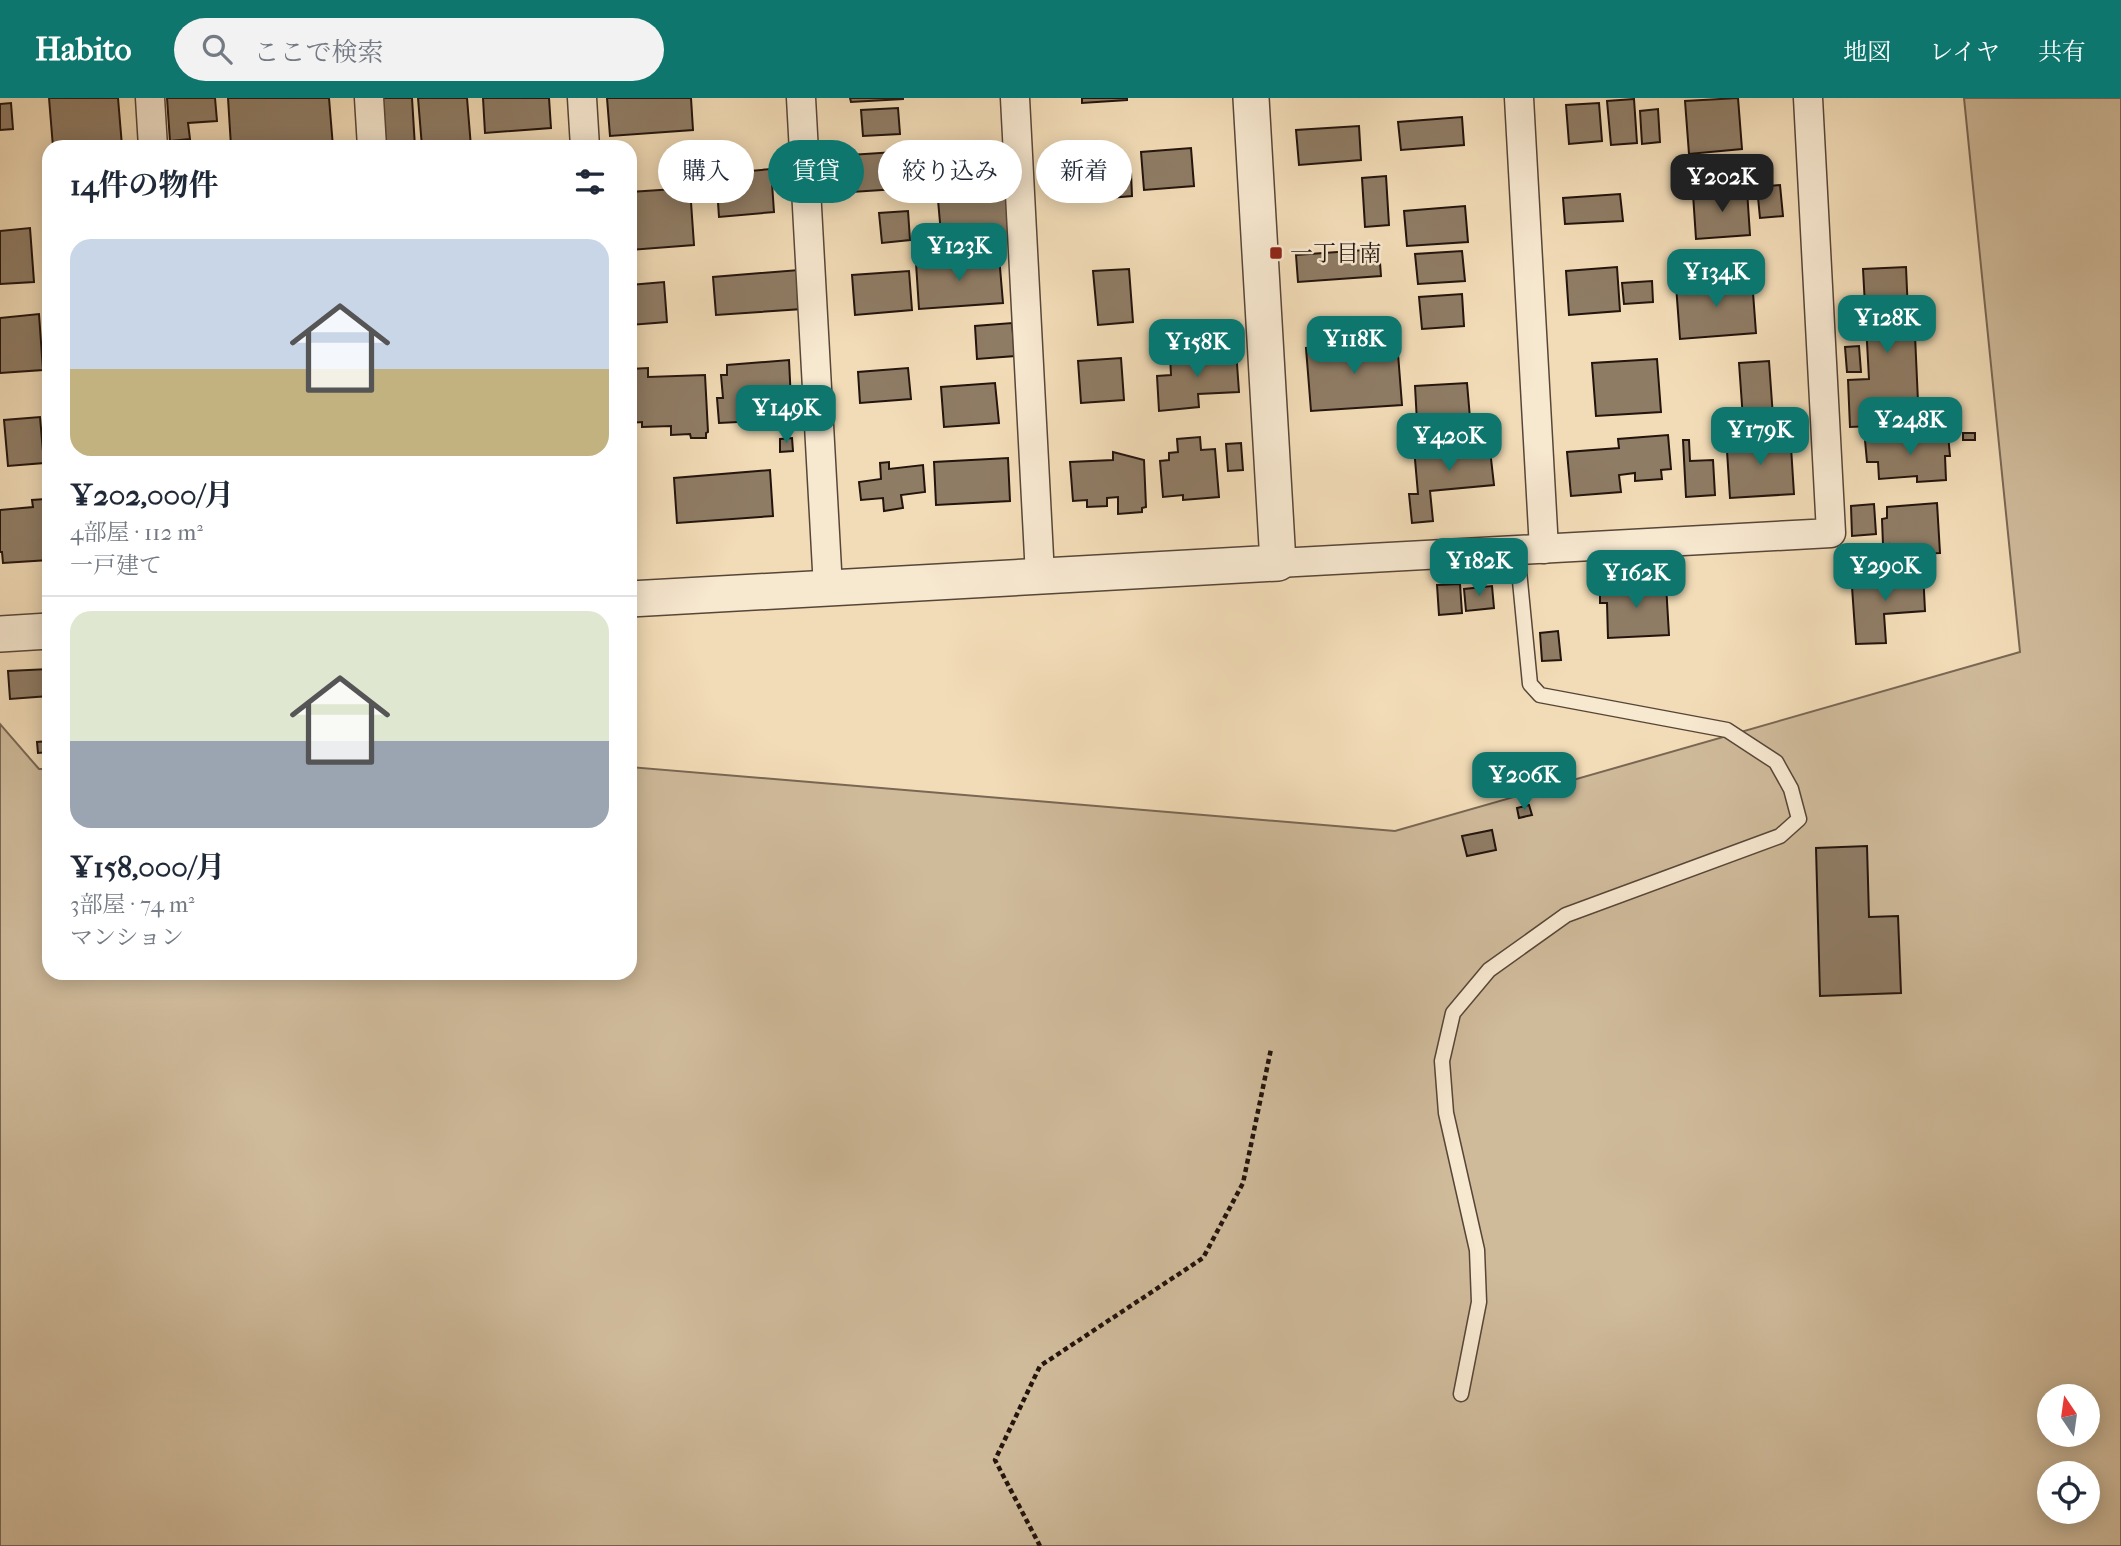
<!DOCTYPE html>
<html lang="ja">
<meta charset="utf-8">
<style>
body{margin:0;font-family:"IM FELL French Canon","Noto Serif JP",serif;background:#f2f2f3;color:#1f2937;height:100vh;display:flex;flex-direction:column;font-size:26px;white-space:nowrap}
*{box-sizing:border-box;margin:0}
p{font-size:23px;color:#747a83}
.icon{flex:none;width:38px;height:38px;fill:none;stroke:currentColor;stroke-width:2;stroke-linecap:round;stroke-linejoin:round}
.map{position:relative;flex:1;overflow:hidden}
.side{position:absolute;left:42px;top:42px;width:595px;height:840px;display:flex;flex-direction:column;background:#fff;border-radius:21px;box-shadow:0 4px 18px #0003}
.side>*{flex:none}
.hud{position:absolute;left:658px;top:42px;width:665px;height:63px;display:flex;gap:14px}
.needle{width:46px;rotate:347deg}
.tools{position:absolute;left:2037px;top:1286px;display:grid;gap:14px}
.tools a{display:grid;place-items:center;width:63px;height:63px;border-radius:50%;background:#fff;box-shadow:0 4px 18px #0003;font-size:35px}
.price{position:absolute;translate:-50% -60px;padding:0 16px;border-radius:14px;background:#0f766e;color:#fff;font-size:23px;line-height:46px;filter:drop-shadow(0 2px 4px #0008)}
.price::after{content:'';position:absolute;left:50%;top:42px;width:21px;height:16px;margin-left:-10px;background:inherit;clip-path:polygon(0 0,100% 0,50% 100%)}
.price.active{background:#222;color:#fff}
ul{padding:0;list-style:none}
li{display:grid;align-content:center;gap:14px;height:371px;padding:0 28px}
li+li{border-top:2px solid #e0e1e3}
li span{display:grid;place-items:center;height:217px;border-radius:21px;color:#555}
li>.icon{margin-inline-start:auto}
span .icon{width:126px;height:126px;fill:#fffc;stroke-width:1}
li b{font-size:30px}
h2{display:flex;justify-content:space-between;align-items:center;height:84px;padding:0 28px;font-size:30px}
.chip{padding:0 24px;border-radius:32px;background:#fff;box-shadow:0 4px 18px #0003;font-size:24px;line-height:63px}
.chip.active{background:#0f766e;color:#fff}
header{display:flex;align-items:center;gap:42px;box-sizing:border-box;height:98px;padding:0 35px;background:#0f766e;color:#fff}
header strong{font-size:33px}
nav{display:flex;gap:38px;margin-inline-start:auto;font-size:24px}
.search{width:490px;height:63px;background:#f2f2f3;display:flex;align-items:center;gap:18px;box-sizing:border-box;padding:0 24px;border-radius:38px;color:#747a83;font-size:26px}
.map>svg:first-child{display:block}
.green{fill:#cfba9a;stroke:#796754;stroke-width:2;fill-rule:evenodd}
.building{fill:#8f7c65;stroke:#23140d;stroke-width:2}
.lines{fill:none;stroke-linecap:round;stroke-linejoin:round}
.service-casing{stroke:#574638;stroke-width:17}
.minor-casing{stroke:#574638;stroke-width:31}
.tertiary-casing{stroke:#574638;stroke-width:38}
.path{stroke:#23140d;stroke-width:4.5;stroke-dasharray:5 3.5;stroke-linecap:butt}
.service{stroke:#f7e8d0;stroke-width:14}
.minor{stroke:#f7e8d0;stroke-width:28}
.tertiary{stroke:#f7e8d0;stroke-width:35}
.poi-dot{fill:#8f2418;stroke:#f7e8d0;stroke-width:2.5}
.labels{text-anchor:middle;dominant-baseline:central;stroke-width:5;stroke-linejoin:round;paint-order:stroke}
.poi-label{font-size:23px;fill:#23140d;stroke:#f7e8d0;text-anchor:start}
</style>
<header>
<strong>Habito</strong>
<div class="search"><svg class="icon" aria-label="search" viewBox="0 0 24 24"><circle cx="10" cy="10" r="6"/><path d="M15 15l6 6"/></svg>ここで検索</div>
<nav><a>地図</a><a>レイヤ</a><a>共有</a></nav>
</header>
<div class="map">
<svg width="2121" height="1448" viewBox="0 0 2121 1448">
<rect width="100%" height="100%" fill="#f2dcb7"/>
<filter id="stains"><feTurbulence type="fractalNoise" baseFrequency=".00286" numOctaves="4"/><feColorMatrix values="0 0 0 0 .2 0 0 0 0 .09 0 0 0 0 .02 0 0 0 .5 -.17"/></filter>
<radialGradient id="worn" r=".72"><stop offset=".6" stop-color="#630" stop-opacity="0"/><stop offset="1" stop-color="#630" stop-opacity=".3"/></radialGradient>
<path class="green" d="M1964,0H2121V1448H0V626L39,671H49V875H630V669L1395,733L2020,554ZM2049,1298H2088V1337H2049ZM2049,1376H2088V1414H2049Z"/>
<g class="building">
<path d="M49,0H118L122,48L53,49Z"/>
<path d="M167,0H215L217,23L188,25L190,41L170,43Z"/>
<path d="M228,0H329L333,49H219L231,48Z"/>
<path d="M382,0H412L415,49H385Z"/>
<path d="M418,0H467L471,49H422Z"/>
<path d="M483,0H549L551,30L485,35Z"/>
<path d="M607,0H691L693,32L610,38Z"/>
<path d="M850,0H903V1L851,4Z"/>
<path d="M1082,0H1127V2L1082,5Z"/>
<path d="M1738,0L1742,51L1689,56L1685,3Z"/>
<path d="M1634,1L1637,45L1611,47L1607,3Z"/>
<path d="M11,5L13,31L0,32V6Z"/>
<path d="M1599,5L1602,43L1569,46L1566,7Z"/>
<path d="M898,10L900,36L863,38L861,12Z"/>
<path d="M1658,11L1660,44L1642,46L1640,13Z"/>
<path d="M1462,19L1464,47L1401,52L1398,24Z"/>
<path d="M1359,28L1361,62L1299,67L1296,32Z"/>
<path d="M1191,50L1194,88L1144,92L1141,54Z"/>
<path d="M895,54L897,91L852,94L850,57Z"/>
<path d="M1124,57L1125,75L1131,74L1132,98L1110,100L1109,94L1062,98L1059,61Z"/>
<path d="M977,65L978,88L933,92L932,69Z"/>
<path d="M771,71L774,114L719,119L716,76Z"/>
<path d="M1386,78L1389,127L1365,129L1362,80Z"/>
<path d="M1780,87L1783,118L1760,120L1757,89Z"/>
<path d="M690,90L694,147L630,152V94Z"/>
<path d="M1747,92L1750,137L1696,141L1693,96Z"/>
<path d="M1012,96L1015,141L942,147L938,102Z"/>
<path d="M1620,96L1623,123L1565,126L1563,100Z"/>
<path d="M1465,108L1468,144L1407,148L1404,113Z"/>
<path d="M908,113L910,142L882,145L879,115Z"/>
<path d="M30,130L34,184L0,186V133Z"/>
<path d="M1379,151L1381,178L1298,184L1296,157Z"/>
<path d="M1462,153L1465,183L1418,186L1415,156Z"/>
<path d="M999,158L1003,205L919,211L916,165Z"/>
<path d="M1617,169L1620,213L1569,217L1566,173Z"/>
<path d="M1906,169L1908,215H1914L1919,326L1850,329L1848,282L1869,281L1863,171Z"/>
<path d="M1129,171L1133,224L1098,227L1093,173Z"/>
<path d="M799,172L802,211L716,217L713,179Z"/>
<path d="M909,173L912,212L855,217L852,177Z"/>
<path d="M1752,181L1756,235L1680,241L1676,187Z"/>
<path d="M1652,183L1653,204L1624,206L1622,185Z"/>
<path d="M664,184L667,224L630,227V187Z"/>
<path d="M1462,196L1464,228L1422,231L1419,199Z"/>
<path d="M39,216L43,272L0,275V220Z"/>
<path d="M1012,225L1015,258L977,261L975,228Z"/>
<path d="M1397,243L1402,307L1311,313L1306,250Z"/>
<path d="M1859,248L1861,274H1847L1845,249Z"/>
<path d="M1236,252L1239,294L1198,296L1199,309L1159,313L1157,278L1171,277L1170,257Z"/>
<path d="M1121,260L1124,302L1081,305L1078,263Z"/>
<path d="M1657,261L1661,314L1596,318L1592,265Z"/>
<path d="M789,262L791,303H780L781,317L758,319V323L719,325L717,300H723L721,277H727V267Z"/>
<path d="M1769,263L1773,319L1743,321L1739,265Z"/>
<path d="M648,270V279L705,277L708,334L706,335V340H691L690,336L671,337V328L642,329V324L630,325V271Z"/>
<path d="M908,270L911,301L860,305L858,274Z"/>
<path d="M995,285L999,325L944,329L941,289Z"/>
<path d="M1467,285L1470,320L1417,324L1415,288Z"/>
<path d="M40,319L44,365L8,368L4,322Z"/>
<rect x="1963" y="335" width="12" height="7"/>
<path d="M1784,336V349H1791L1794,396L1730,400L1727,353L1736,352V339Z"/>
<path d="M1948,336L1950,358H1945L1946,382L1917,384V378L1879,381L1878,364H1867L1865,342Z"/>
<path d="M1668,337L1671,371L1661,372L1662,381L1635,383V375L1619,377L1621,394L1571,398L1567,354L1619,350L1618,341Z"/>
<path d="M1200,339L1201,352L1215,351L1219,399L1183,402V397L1163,399L1160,363L1169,362V355L1178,354L1177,341Z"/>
<path d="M792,340L793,353L780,354V341Z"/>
<path d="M1683,342H1689L1690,363L1713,362L1715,397L1686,399Z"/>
<path d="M1489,343L1494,387L1430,393L1433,423L1412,425L1409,396H1418L1414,350Z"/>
<path d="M1241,345L1243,372L1228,373L1226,346Z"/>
<path d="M1113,354L1144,362L1146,409L1142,410V414L1118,416V399L1107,400V408L1087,409V402L1073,403L1070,364L1113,362Z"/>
<path d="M1008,360L1010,403L936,407L934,364Z"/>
<path d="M889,364V371L923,367L925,394L901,397L903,410L884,413L883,400L861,402L859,384L881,381L880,365Z"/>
<path d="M770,372L773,418L677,425L674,380Z"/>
<path d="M45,401L46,409L49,408V462L3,465L2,454H0V412L33,409L32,402Z"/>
<path d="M1937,405L1940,455L1890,457L1889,446L1883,447L1882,421L1887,420V409Z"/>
<path d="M1874,406L1876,436L1852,438L1851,408Z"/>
<path d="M1923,473L1925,513L1884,516L1886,545L1856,546L1852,489H1868L1867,476Z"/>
<path d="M1460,486L1462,515L1439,517L1437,487Z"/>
<path d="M1666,486L1669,537L1608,540L1607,505H1600V489Z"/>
<path d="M1492,488L1494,510L1466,513L1464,491Z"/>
<path d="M1558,533L1561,562L1542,563L1540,535Z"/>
<path d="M49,571V598L10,601L8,573Z"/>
<path d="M49,643V654L38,655L37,644Z"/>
<path d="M1529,707L1532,717L1519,720L1517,710Z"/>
<path d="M1492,732L1496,752L1467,758L1462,738Z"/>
<path d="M1867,748L1869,819L1898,818L1901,895L1820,898L1816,750Z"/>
</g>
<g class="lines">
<defs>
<path id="service" d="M1461,1296L1479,1204L1477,1152L1446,1015L1442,963L1453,915L1489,872L1566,817L1780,738L1799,721L1791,691L1776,664L1727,632L1540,597L1530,586L1517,452"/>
<g id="minor">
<path d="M150,0L153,49"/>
<path d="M369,0L372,49"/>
<path d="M582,0L585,49"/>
<path d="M801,0L828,490"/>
<path d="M1015,0L1040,478"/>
<path d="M1519,0L1544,451"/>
<path d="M1278,465L1831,435L1808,0"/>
</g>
<g id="tertiary">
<path d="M630,501L1278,465L1251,0"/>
<path d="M0,536L49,533"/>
</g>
</defs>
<use href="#service" class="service-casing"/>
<use href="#minor" class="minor-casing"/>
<use href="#tertiary" class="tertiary-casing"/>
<path class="path" d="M1040,1448L995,1362L1040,1268L1203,1160L1243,1085L1271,951"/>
<use href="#service" class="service"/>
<use href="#minor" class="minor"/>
<use href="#tertiary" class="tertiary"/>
</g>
<rect class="poi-dot" x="1269" y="148" width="14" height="14" rx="3.5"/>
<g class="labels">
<g class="poi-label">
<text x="1290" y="155">一丁目南</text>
</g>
</g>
<rect width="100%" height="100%" filter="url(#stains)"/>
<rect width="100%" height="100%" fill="url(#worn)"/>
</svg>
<div class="tools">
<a><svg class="needle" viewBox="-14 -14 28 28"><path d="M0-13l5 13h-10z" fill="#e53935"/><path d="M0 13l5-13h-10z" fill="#747a83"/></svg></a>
<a><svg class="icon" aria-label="locate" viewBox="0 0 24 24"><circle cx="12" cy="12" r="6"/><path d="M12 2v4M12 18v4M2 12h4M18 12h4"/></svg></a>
</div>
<b class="price active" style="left:1722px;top:116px">¥202K</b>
<b class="price" style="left:959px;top:185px">¥123K</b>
<b class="price" style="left:1716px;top:211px">¥134K</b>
<b class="price" style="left:1887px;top:257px">¥128K</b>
<b class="price" style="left:1354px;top:278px">¥118K</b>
<b class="price" style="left:1197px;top:281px">¥158K</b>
<b class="price" style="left:786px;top:347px">¥149K</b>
<b class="price" style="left:1910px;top:359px">¥248K</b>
<b class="price" style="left:1760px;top:369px">¥179K</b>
<b class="price" style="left:1449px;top:375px">¥420K</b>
<b class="price" style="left:1479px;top:500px">¥182K</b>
<b class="price" style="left:1885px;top:505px">¥290K</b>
<b class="price" style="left:1636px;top:512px">¥162K</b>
<b class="price" style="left:1524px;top:714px">¥206K</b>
<div class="hud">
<a class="chip">購入</a>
<a class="chip active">賃貸</a>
<a class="chip">絞り込み</a>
<a class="chip">新着</a>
</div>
<section class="side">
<h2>14件の物件<svg class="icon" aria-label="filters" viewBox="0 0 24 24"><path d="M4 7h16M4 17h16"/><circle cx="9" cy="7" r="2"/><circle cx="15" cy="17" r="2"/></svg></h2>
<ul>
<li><span style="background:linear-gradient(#c9d6e8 60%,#c2b280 0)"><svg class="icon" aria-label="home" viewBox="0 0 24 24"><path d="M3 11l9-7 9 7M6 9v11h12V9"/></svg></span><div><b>¥202,000/月</b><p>4部屋 · 112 m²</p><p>一戸建て</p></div></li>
<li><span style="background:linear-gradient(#dfe7d0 60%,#9aa5b1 0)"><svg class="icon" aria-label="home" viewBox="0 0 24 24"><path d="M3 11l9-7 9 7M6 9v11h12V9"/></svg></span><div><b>¥158,000/月</b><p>3部屋 · 74 m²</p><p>マンション</p></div></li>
</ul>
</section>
</div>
